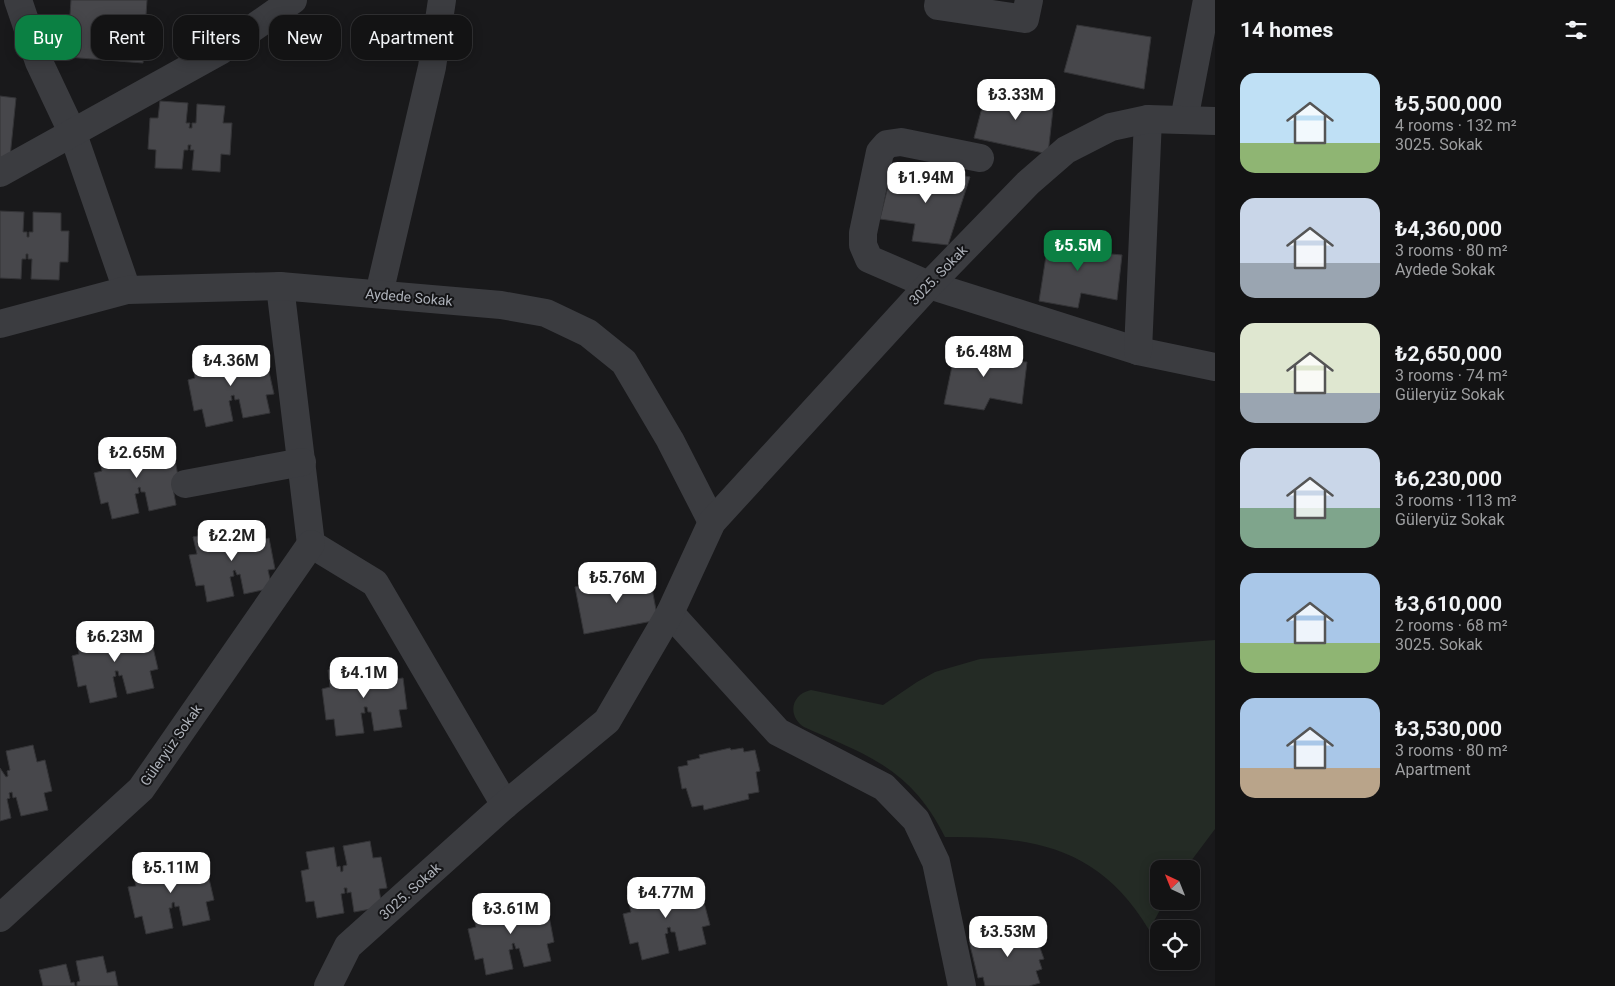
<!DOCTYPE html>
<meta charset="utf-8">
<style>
body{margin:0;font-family:Roboto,sans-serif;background:#202022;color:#f1f3f6;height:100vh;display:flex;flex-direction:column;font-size:19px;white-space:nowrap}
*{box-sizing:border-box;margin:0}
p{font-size:16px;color:#9d9ea0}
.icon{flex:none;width:28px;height:28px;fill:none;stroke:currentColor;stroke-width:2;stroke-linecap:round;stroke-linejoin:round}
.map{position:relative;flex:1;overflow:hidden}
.drawer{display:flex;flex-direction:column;background:#131314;width:400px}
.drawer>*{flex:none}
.guide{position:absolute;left:15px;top:15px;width:475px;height:45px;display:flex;gap:10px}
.needle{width:32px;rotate:317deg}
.buttons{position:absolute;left:1150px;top:860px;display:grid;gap:10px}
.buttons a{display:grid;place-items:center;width:50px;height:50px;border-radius:10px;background:#131314;box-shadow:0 2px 12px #0003,0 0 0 1px #323234;font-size:25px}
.price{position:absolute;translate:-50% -42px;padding:0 11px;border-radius:10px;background:#fff;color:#222;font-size:16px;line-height:32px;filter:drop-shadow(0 1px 2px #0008)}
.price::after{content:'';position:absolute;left:50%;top:30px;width:15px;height:11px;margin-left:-8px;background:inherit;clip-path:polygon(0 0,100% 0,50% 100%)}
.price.active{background:#0b8043;color:#fff}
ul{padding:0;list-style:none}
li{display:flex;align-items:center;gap:15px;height:125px;padding:0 25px}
li span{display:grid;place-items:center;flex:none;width:140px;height:100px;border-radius:15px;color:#555}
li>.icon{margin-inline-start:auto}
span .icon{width:60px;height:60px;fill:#fffc;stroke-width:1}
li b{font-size:21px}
h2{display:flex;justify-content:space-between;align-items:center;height:60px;padding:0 25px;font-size:21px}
.tag{padding:0 18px;border-radius:15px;background:#131314;box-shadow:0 2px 12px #0003,0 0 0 1px #323234;font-size:18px;line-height:45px}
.tag.active{background:#0b8043;color:#fff}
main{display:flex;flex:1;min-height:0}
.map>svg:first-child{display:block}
.green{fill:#242b25}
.building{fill:#47474b;stroke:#343437}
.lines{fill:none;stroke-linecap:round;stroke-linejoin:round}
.minor{stroke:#3b3c40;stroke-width:28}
.labels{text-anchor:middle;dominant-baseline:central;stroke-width:4;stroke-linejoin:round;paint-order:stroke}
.street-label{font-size:14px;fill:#adb1b9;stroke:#141416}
</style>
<main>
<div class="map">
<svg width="1215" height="986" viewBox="0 0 1215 986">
<rect width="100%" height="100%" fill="#19191b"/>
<path class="green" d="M1215,640V829L1185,869H1159V901H1165L1149,930C1100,848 1035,836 945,837C911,769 869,756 804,727C787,716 791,694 811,690L883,705L917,682L935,672L980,659Z"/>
<g class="building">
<path d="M71,0H147L143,63L67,57Z"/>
<path d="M1077,25L1151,37L1144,89L1064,72Z"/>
<path d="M987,89L1054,100L1048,154L974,138Z"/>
<path d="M0,96L16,98L9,167L0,166Z"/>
<path d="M160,101L188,103L186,123H190L189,128H192V123H196L197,104L225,106L223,123H232L230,155L221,154L220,172L192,170L194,150H190L191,145H188V150H184L182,169L155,168L156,150L148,149L150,118H158Z"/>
<path d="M932,169L970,177L948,245L912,241L915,224L880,219L892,170L923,183Z"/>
<path d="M0,211L24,212L23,232H27V237H29V232H33V212L61,213V231H69L68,262H60L59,280L31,279L32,259H28V254H26V259H22L21,279L0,278Z"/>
<path d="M1049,237L1090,238V252L1122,255L1117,300L1081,293L1078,308L1039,301Z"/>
<path d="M957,343L996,348L993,361L1027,362L1022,404L990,398L984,410L944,404Z"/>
<path d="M255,347L259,365L267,363L274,394L266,395L270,413L243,418L239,399L235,400L234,395L231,396L232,400L229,401L233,421L206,427L202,409L194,411L188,380L195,378L192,361L219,356L223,375L227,374L228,379H230L229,373H233L228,353Z"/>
<path d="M162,440L166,457L174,455L180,486L173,488L176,505L149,511L145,492H141L140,487L138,488L139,493L135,494L139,513L112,519L108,502L101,504L94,473L102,471L98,454L125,448L130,467L133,466L134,472L137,471L136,466L139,465L135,446Z"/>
<path d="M257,522L261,540L269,538L275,569L268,570L272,588L244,594L240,574L237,575L235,570L233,571L234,576L230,577L234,596L207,602L204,585L196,586L189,555L197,554L193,537L220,531L225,550L228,549L229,554H232L231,549L234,548L230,529Z"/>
<path d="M649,573L658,620L584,634L575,587Z"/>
<path d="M139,623L143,640L151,639L158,669L150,671L154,688L127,694L122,675L119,676L118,671H115L116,676L113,677L117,697L90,703L86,685L78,687L72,656L79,654L76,637L103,631L107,650H111V655H114L113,649L116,648L112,629Z"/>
<path d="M392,661L395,679L403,678L407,709L399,710L402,727L374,731L371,712H368L367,707H364L365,713H361L364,733L336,736L334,719L326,720L322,689L330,687L328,670L355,666L358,686H362V691L365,690L364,685H368L365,665Z"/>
<path d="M33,745L37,762L45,760L52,791L44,793L48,810L21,816L16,797L13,798L12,792L9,793L10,798L7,799L11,818L0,821V768L6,777L8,776L7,771L10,770L6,751Z"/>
<path d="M730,748L731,750L743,748L744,752L755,750L760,771L756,772L759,792L748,794L749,799L704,810L703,805L692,807L686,788L682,789L678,767L688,765L687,761L700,758L699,755Z"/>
<path d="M370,841L373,858L381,857L387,888L379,889L382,907L354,912L351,892L347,893V888H344L345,893L341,894L344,913L317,918L314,901L306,902L301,871L309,869L306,852L334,847L337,867L340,866L341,872L343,871V866L347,865L343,846Z"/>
<path d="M196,854L199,871L207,870L214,900L206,902L210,920L183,926L179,906L175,907L174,902L172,903V908H169L173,928L146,934L142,916L135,918L128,887L136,886L132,869L159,862L163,882L167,881L168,886H171L169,881L173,880L169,860Z"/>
<path d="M691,879L695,896L702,895L710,925L702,927L706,944L679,951L675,932H671L670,927L667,928L668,933L665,934L669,953L642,960L638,942L630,944L623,914L631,912L627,895L654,888L659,907H662L663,911H666L665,906L668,905L663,886Z"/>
<path d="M536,896L540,913L548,911L554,942L547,944L551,961L524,967L519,948L516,949L514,943L512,944L513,949L509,950L513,969L486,975L483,958L475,960L468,929L476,927L472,910L500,904L504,923H507L508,928L511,927L510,922L513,921L509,902Z"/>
<path d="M1031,923L1044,959L1039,960L1042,969L1036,971L1040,983L1029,986H985L983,977L978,978L969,941L987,936V939Z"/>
<path d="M103,956L107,973L115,971L118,986H77V982L80,981L76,961Z"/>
<path d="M66,964L71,983L74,982L75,986H43L39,970Z"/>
</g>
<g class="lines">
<g class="minor">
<path d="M18,0L39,62L73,134L127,290"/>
<path d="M939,0L938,6L1025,19L1029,0"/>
<path d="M1184,120L1207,0"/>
<path d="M980,158L901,142L887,144L880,152L863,233V245L869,259L929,285L1138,351L1215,367"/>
<path d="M0,173L220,51L293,0"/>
<path d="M280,286L311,544"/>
<path d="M379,294L432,67L442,0"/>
<path d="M0,324L127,290L280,286L501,305L546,313L588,333L624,362L670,440L712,522"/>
<path d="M1138,351L1148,119"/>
<path d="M185,484L302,462"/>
<path d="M311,544L375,583L505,805"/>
<path d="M670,613L778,732L884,787L916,820L936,862L962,986"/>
<path d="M0,918L141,789L311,544"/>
<path d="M328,986L348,946L505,805L607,721L670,613L712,522L929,285L1028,183L1066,150L1111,127L1148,119L1215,121"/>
</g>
</g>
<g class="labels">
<g class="street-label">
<text transform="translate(938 275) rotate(-46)">3025. Sokak</text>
<text transform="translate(409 297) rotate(5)">Aydede Sokak</text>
<text transform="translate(171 745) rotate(-55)">Güleryüz Sokak</text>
<text transform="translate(410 891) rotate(-42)">3025. Sokak</text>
</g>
</g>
</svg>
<div class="buttons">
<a><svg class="needle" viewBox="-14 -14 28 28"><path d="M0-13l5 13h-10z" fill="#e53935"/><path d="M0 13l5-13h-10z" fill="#9d9ea0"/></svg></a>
<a><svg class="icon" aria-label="locate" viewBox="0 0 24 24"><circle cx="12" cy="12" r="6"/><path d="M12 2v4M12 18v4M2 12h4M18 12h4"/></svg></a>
</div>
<b class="price" style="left:1016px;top:121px">₺3.33M</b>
<b class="price" style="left:926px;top:204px">₺1.94M</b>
<b class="price active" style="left:1078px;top:272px">₺5.5M</b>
<b class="price" style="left:984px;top:378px">₺6.48M</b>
<b class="price" style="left:231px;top:387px">₺4.36M</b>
<b class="price" style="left:137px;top:479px">₺2.65M</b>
<b class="price" style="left:232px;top:562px">₺2.2M</b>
<b class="price" style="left:617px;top:604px">₺5.76M</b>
<b class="price" style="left:115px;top:663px">₺6.23M</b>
<b class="price" style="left:364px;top:699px">₺4.1M</b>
<b class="price" style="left:171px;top:894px">₺5.11M</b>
<b class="price" style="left:666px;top:919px">₺4.77M</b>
<b class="price" style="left:511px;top:935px">₺3.61M</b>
<b class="price" style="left:1008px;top:958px">₺3.53M</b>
<div class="guide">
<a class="tag active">Buy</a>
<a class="tag">Rent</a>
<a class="tag">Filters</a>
<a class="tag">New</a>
<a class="tag">Apartment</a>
</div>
</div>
<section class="drawer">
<h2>14 homes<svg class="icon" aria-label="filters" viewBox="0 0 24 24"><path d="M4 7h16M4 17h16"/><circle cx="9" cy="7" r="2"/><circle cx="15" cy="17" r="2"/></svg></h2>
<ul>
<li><span style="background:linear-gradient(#bfe0f5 70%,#8fb573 0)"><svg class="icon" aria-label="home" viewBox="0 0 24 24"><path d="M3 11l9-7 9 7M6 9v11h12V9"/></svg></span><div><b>₺5,500,000</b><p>4 rooms · 132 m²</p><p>3025. Sokak</p></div></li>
<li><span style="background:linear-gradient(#c9d6e8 65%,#9aa5b1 0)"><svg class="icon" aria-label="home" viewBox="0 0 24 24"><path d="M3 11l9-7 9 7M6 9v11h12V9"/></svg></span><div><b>₺4,360,000</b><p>3 rooms · 80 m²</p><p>Aydede Sokak</p></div></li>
<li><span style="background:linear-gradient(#dfe7d0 70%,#9aa5b1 0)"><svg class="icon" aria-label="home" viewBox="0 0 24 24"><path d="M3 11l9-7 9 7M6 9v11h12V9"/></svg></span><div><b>₺2,650,000</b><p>3 rooms · 74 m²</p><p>Güleryüz Sokak</p></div></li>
<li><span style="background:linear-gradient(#c9d6e8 60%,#7fa58c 0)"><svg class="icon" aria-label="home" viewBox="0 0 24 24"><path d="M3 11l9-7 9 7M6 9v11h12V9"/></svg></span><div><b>₺6,230,000</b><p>3 rooms · 113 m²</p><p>Güleryüz Sokak</p></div></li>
<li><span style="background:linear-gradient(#a9c7e8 70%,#8fb573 0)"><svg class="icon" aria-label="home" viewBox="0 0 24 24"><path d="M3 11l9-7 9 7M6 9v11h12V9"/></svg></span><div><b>₺3,610,000</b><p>2 rooms · 68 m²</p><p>3025. Sokak</p></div></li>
<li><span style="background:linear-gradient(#a9c7e8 70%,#b9a48a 0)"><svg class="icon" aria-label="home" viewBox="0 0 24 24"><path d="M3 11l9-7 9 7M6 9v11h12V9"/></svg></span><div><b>₺3,530,000</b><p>3 rooms · 80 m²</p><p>Apartment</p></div></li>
</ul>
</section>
</main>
